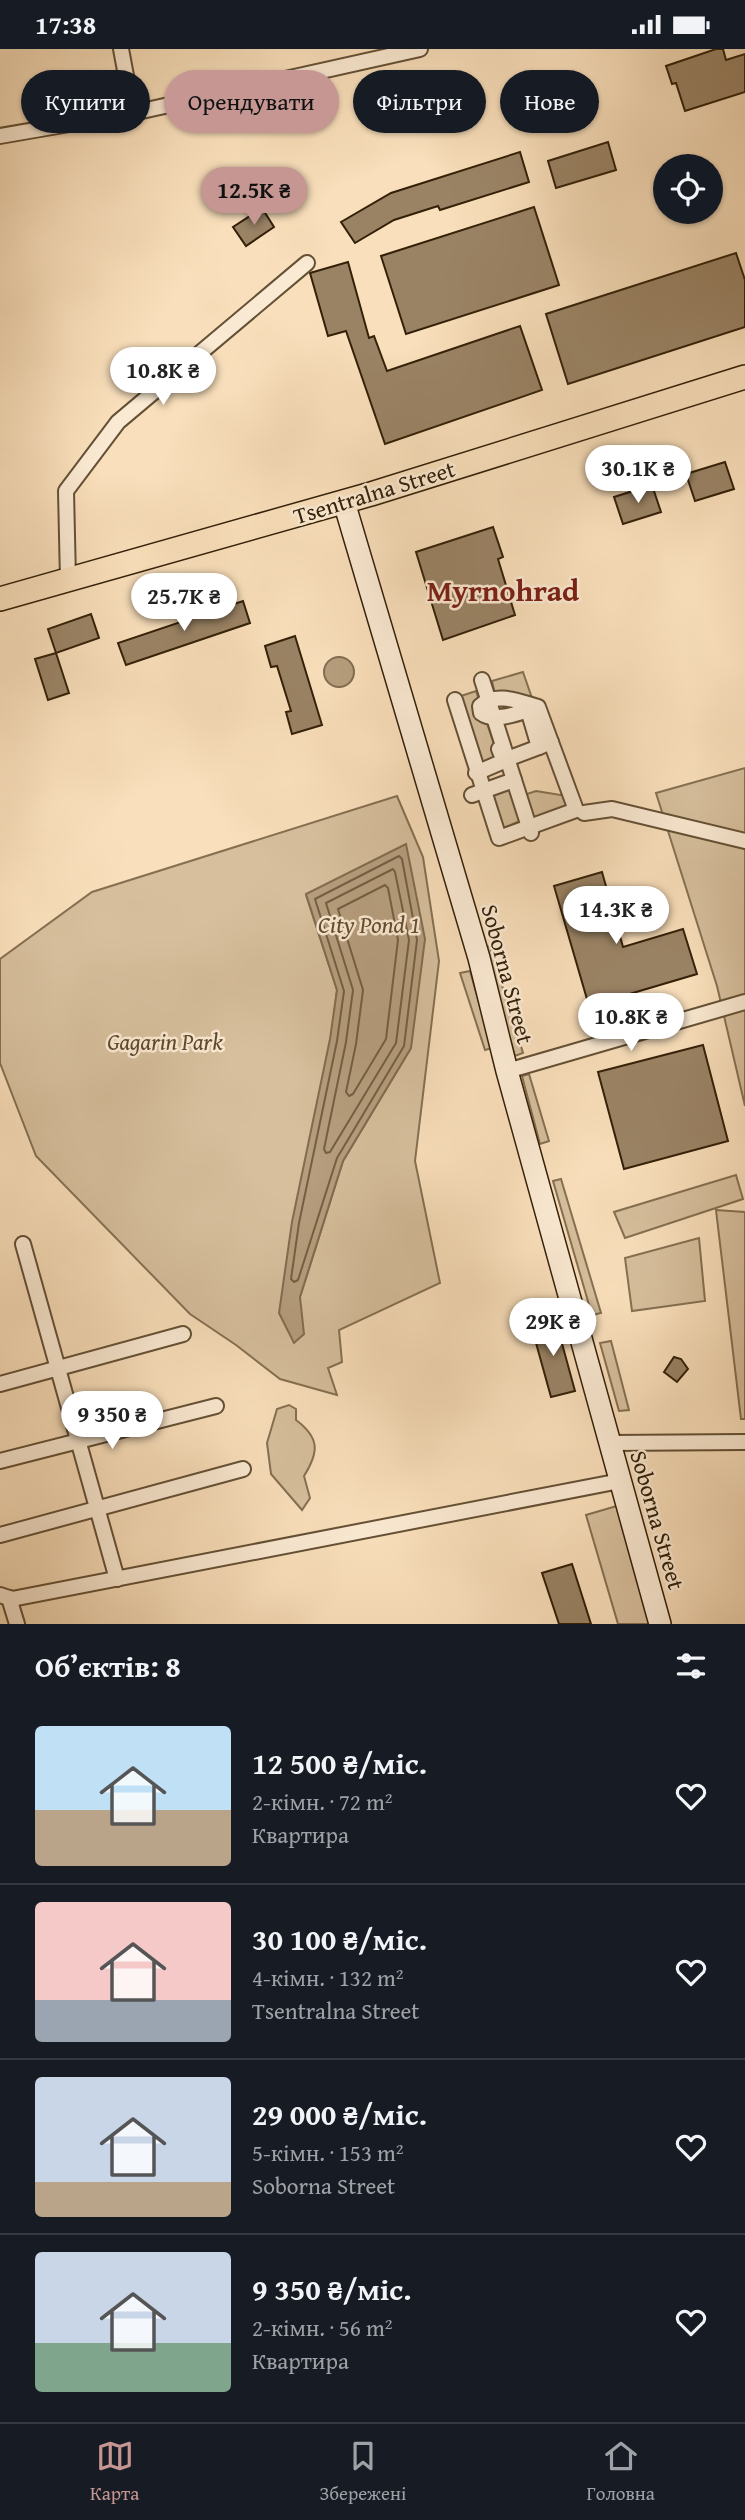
<!DOCTYPE html>
<html lang="uk">
<meta charset="utf-8">
<style>
body{margin:0;font-family:"Gentium Book Plus",serif;background:#20242c;color:#f1f3f6;height:100vh;display:flex;flex-direction:column;font-size:26px;white-space:nowrap}
*{box-sizing:border-box;margin:0}
p{font-size:23px;color:#9ea1a6}
.icon{flex:none;width:38px;height:38px;fill:none;stroke:currentColor;stroke-width:2;stroke-linecap:round;stroke-linejoin:round}
.map{position:relative;height:1575px;overflow:hidden}
.sheet{display:flex;flex-direction:column;background:#171b24;flex:1}
.sheet>*{flex:none}
.banner{position:absolute;left:21px;top:21px;width:704px;height:63px;display:flex;gap:14px}
.fabs{position:absolute;left:653px;top:105px;display:grid;gap:14px}
.fabs a{display:grid;place-items:center;width:70px;height:70px;border-radius:50%;background:#171b24;box-shadow:0 2px 5px #0004;font-size:35px}
.price{position:absolute;translate:-50% -60px;padding:0 16px;border-radius:24px;background:#fff;color:#222;font-size:23px;line-height:46px;filter:drop-shadow(0 2px 4px #0008)}
.price::after{content:'';position:absolute;left:50%;top:42px;width:21px;height:16px;margin-left:-10px;background:inherit;clip-path:polygon(0 0,100% 0,50% 100%)}
.price.on{background:#c59692;color:#111}
ul{padding:0;list-style:none}
li{display:flex;align-items:center;gap:21px;height:175px;padding:0 35px}
li+li{border-top:2px solid #363941}
li span{display:grid;place-items:center;flex:none;width:196px;height:140px;border-radius:7px;color:#555}
li>.icon{margin-inline-start:auto}
span .icon{width:84px;height:84px;fill:#fffc;stroke-width:1}
li b{font-size:30px}
h2{display:flex;justify-content:space-between;align-items:center;height:84px;padding:0 35px;font-size:30px}
.pill{padding:0 24px;border-radius:32px;background:#171b24;box-shadow:0 2px 5px #0004;font-size:24px;line-height:63px}
.pill.on{background:#c59692;color:#111}
.status{display:flex;justify-content:space-between;align-items:center;height:49px;padding:0 35px;background:#171b24;direction:ltr}
.status svg{height:19px;fill:currentColor}
.tabs{display:flex;justify-content:space-around;align-items:center;height:98px;border-top:2px solid #363941;background:#171b24;font-size:19px;color:#9ea1a6}
.tabs a{display:grid;justify-items:center;gap:4px}
.tabs .on{color:#c59692}
.map>svg:first-child{display:block}
.green{fill:#d7bf9d;stroke:#857052;stroke-width:2;fill-rule:evenodd}
.water{fill:#b69e7e;stroke:#826c4f;stroke-width:2}
.lines{fill:none;stroke-linecap:round;stroke-linejoin:round}
.shore{stroke:#745f43;stroke-width:2}
.building{fill:#9a8365;stroke:#332008;stroke-width:2}
.street-casing{stroke:#645035;stroke-width:18}
.secondary-casing{stroke:#332008;stroke-width:24}
.primary-casing{stroke:#332008;stroke-width:26}
.street{stroke:#fbead3;stroke-width:14}
.secondary{stroke:#fbead3;stroke-width:21}
.primary{stroke:#f9dfbb;stroke-width:23}
.labels{text-anchor:middle;dominant-baseline:central;stroke-width:5;stroke-linejoin:round;paint-order:stroke}
.street-label{font-size:23px;fill:#332008;stroke:#fbead3}
.park-label{font-size:23px;font-style:italic;fill:#5c482d;stroke:#fbead3}
.water-label{font-size:24px;font-style:italic;fill:#614c31;stroke:#fbead3}
.district-label{font-size:30px;font-weight:bold;fill:#7a1f14;stroke:#fbead3}
</style>
<div class="status"><b>17:38</b><svg viewBox="0 0 49 12"><path d="M0 12V9h3v3zM5 12V6h3v6zM10 12V3h3v9zM15 12V0h3v12zM26 1h20v11H26zM47 4h2v5h-2z"/></svg></div>
<div class="map">
<svg width="745" height="1575" viewBox="0 0 745 1575">
<rect width="100%" height="100%" fill="#f9dfbb"/>
<filter id="stains"><feTurbulence type="fractalNoise" baseFrequency=".00286" numOctaves="4"/><feColorMatrix values="0 0 0 0 .2 0 0 0 0 .09 0 0 0 0 .02 0 0 0 .5 -.17"/></filter>
<radialGradient id="worn" r=".72"><stop offset=".6" stop-color="#630" stop-opacity="0"/><stop offset="1" stop-color="#630" stop-opacity=".3"/></radialGradient>
<g class="green">
<path d="M523,623L533,652L495,645L492,632Z"/>
<path d="M476,642L499,710L479,714L458,648Z"/>
<path d="M745,719V1057L717,937L656,744Z"/>
<path d="M511,737L522,771L501,780L489,746Z"/>
<path d="M536,742L567,747V758L529,772L524,746Z"/>
<path d="M397,747L423,808L439,912L415,1112L440,1234L339,1281L342,1313L328,1319L337,1346L280,1330L236,1296L190,1265L36,1107L0,1014V910L92,843ZM306,846L411,999L343,1112L300,1248L337,941Z"/>
<path d="M490,897L523,1004L515,1007L483,899Z"/>
<path d="M470,922L492,999L485,1001L460,924Z"/>
<path d="M529,1025L549,1092L540,1095L522,1027Z"/>
<path d="M736,1126L743,1150L625,1189L614,1163Z"/>
<path d="M561,1130L601,1264L592,1266L553,1132Z"/>
<path d="M716,1161L745,1163V1370H741Z"/>
<path d="M699,1189L705,1252L632,1262L625,1209Z"/>
<path d="M611,1292L629,1361L619,1362L600,1294Z"/>
<path d="M289,1356L296,1360V1371C320,1389 319,1403 304,1427L310,1449L302,1461L271,1425L267,1394L277,1360Z"/>
<path d="M620,1456L651,1575H618L586,1466Z"/>
</g>
<g class="water">
<circle cx="339" cy="623" r="15"/>
<path d="M406,795L425,890L411,999L343,1112L300,1248L304,1285L294,1294L279,1264L292,1173L330,990L337,941L306,845Z"/>
</g>
<g class="lines">
<g class="shore">
<path d="M399,807L402,810L417,891L404,997L337,1109L298,1231L294,1233L291,1230L299,1174L337,992L344,942L315,850Z"/>
<path d="M393,820L395,823L409,891L396,994L330,1103L326,1104L324,1100L346,993L353,941L326,854Z"/>
<path d="M385,836L388,839L398,891L386,990L353,1045L349,1047L346,1043L356,995L363,941L338,860Z"/>
</g>
</g>
<g class="building">
<path d="M716,0H723L726,11L745,5V43L685,62L676,34L672,35L666,17Z"/>
<path d="M608,93L616,121L556,139L548,112Z"/>
<path d="M520,103L529,133L440,161L438,157L394,171L355,194L341,173L391,144Z"/>
<path d="M534,158L559,236L406,285L381,207Z"/>
<path d="M262,159L274,178L246,197L233,178Z"/>
<path d="M736,204L745,231V278L568,335L546,265Z"/>
<path d="M348,213L369,289L374,287L387,322L520,277L542,341L385,395L346,282L328,287L310,224Z"/>
<path d="M725,413L734,440L695,452L686,425Z"/>
<path d="M652,436L661,463L623,475L614,448Z"/>
<path d="M493,478L503,508L498,510L515,566L443,591L416,503Z"/>
<path d="M243,552L250,574L126,616L118,594Z"/>
<path d="M91,565L99,589L56,604L48,580Z"/>
<path d="M295,587L322,676L292,685L286,663L291,662L277,617L271,618L265,597Z"/>
<path d="M56,604L69,644L48,651L35,610Z"/>
<path d="M602,823L623,898L683,880L697,925L589,957L554,837Z"/>
<path d="M703,996L728,1092L624,1120L598,1023Z"/>
<path d="M555,1269L575,1342L551,1348L531,1276Z"/>
<path d="M674,1308L681,1310L688,1320L677,1333L664,1323Z"/>
<path d="M572,1515L591,1575H559L542,1524Z"/>
</g>
<g class="lines">
<defs>
<g id="street">
<path d="M133,64L420,0"/>
<path d="M0,87L133,64L121,0"/>
<path d="M68,531L66,442L118,373L307,214"/>
<path d="M482,631L531,784"/>
<path d="M455,651L499,789L576,761L538,658C520,653 496,642 480,657L481,664C495,675 523,662 538,658"/>
<path d="M528,661L539,698L551,693"/>
<path d="M507,710L539,698"/>
<path d="M476,724L504,712L499,700"/>
<path d="M472,746L514,731"/>
<path d="M584,764L612,760L745,792"/>
<path d="M507,1022L745,953"/>
<path d="M23,1195L117,1530"/>
<path d="M0,1335L183,1285"/>
<path d="M609,1394L745,1393"/>
<path d="M0,1412L216,1357"/>
<path d="M0,1486L243,1420"/>
<path d="M0,1546L12,1550L620,1432"/>
<path d="M9,1549L17,1575"/>
</g>
<path id="secondary" d="M344,453L479,909L507,1022L660,1575"/>
<path id="primary" d="M0,550L371,445L745,328"/>
</defs>
<use href="#street" class="street-casing"/>
<use href="#secondary" class="secondary-casing"/>
<use href="#primary" class="primary-casing"/>
<use href="#street" class="street"/>
<use href="#secondary" class="secondary"/>
<use href="#primary" class="primary"/>
</g>
<g class="labels">
<g class="street-label">
<text transform="translate(374 443) rotate(-17)">Tsentralna Street</text>
<text transform="translate(508 925) rotate(75)">Soborna Street</text>
<text transform="translate(658 1471) rotate(74)">Soborna Street</text>
</g>
<g class="park-label">
<text x="165" y="992">Gagarin Park</text>
</g>
<g class="water-label">
<text x="369" y="875">City Pond 1</text>
</g>
<g class="district-label">
<text x="503" y="541">Myrnohrad</text>
</g>
</g>
<rect width="100%" height="100%" filter="url(#stains)"/>
<rect width="100%" height="100%" fill="url(#worn)"/>
</svg>
<div class="fabs">
<a><svg class="icon" aria-label="locate" viewBox="0 0 24 24"><circle cx="12" cy="12" r="6"/><path d="M12 2v4M12 18v4M2 12h4M18 12h4"/></svg></a>
</div>
<b class="price on" style="left:254px;top:178px">12.5K ₴</b>
<b class="price" style="left:163px;top:358px">10.8K ₴</b>
<b class="price" style="left:638px;top:456px">30.1K ₴</b>
<b class="price" style="left:184px;top:584px">25.7K ₴</b>
<b class="price" style="left:616px;top:897px">14.3K ₴</b>
<b class="price" style="left:631px;top:1004px">10.8K ₴</b>
<b class="price" style="left:553px;top:1309px">29K ₴</b>
<b class="price" style="left:112px;top:1402px">9 350 ₴</b>
<div class="banner">
<a class="pill">Купити</a>
<a class="pill on">Орендувати</a>
<a class="pill">Фільтри</a>
<a class="pill">Нове</a>
</div>
</div>
<section class="sheet">
<h2>Об’єктів: 8<svg class="icon" aria-label="filters" viewBox="0 0 24 24"><path d="M4 7h16M4 17h16"/><circle cx="9" cy="7" r="2"/><circle cx="15" cy="17" r="2"/></svg></h2>
<ul>
<li><span style="background:linear-gradient(#bfe0f5 60%,#b9a48a 0)"><svg class="icon" aria-label="home" viewBox="0 0 24 24"><path d="M3 11l9-7 9 7M6 9v11h12V9"/></svg></span><div><b>12 500 ₴/міс.</b><p>2-кімн. · 72 m²</p><p>Квартира</p></div><svg class="icon" aria-label="heart" viewBox="0 0 24 24"><path d="M12 20l-8-8c-3-5 5-10 8-4 3-6 11-1 8 4z"/></svg></li>
<li><span style="background:linear-gradient(#f6c9c9 70%,#9aa5b1 0)"><svg class="icon" aria-label="home" viewBox="0 0 24 24"><path d="M3 11l9-7 9 7M6 9v11h12V9"/></svg></span><div><b>30 100 ₴/міс.</b><p>4-кімн. · 132 m²</p><p>Tsentralna Street</p></div><svg class="icon" aria-label="heart" viewBox="0 0 24 24"><path d="M12 20l-8-8c-3-5 5-10 8-4 3-6 11-1 8 4z"/></svg></li>
<li><span style="background:linear-gradient(#c9d6e8 75%,#b9a48a 0)"><svg class="icon" aria-label="home" viewBox="0 0 24 24"><path d="M3 11l9-7 9 7M6 9v11h12V9"/></svg></span><div><b>29 000 ₴/міс.</b><p>5-кімн. · 153 m²</p><p>Soborna Street</p></div><svg class="icon" aria-label="heart" viewBox="0 0 24 24"><path d="M12 20l-8-8c-3-5 5-10 8-4 3-6 11-1 8 4z"/></svg></li>
<li><span style="background:linear-gradient(#c9d6e8 65%,#7fa58c 0)"><svg class="icon" aria-label="home" viewBox="0 0 24 24"><path d="M3 11l9-7 9 7M6 9v11h12V9"/></svg></span><div><b>9 350 ₴/міс.</b><p>2-кімн. · 56 m²</p><p>Квартира</p></div><svg class="icon" aria-label="heart" viewBox="0 0 24 24"><path d="M12 20l-8-8c-3-5 5-10 8-4 3-6 11-1 8 4z"/></svg></li>
</ul>
</section>
<nav class="tabs">
<a class="on"><svg class="icon" aria-label="map" viewBox="0 0 24 24"><path d="M3 6l6-2 6 2 6-2v14l-6 2-6-2-6 2zM9 4v14M15 6v14"/></svg>Карта</a>
<a><svg class="icon" aria-label="saved" viewBox="0 0 24 24"><path d="M7 4h10v16l-5-4-5 4z"/></svg>Збережені</a>
<a><svg class="icon" aria-label="home" viewBox="0 0 24 24"><path d="M3 11l9-7 9 7M6 9v11h12V9"/></svg>Головна</a>
</nav>
